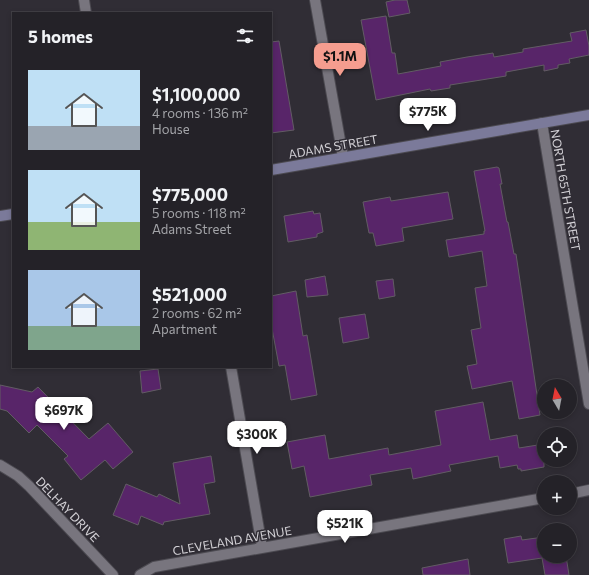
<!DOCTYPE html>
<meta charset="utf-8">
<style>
body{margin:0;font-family:Commissioner,sans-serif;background:#302f34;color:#f1f3f6;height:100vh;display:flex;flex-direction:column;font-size:15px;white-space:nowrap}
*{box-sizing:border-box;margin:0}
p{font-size:13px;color:#a3a4a8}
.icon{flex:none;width:22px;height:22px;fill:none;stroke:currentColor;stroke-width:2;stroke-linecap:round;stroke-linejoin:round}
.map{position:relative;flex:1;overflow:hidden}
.side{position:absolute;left:12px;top:12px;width:260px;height:356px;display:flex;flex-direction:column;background:#242228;border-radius:0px;box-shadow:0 2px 6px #0003,0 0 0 1px #413f45}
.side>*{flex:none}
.needle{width:26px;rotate:350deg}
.tools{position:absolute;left:537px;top:379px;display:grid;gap:8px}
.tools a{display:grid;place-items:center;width:40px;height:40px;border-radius:50%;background:#242228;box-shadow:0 2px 6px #0003,0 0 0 1px #413f45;font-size:20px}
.price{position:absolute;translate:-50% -34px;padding:0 9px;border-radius:8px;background:#fff;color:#222;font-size:13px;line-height:26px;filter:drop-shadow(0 1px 2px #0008)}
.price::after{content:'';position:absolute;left:50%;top:24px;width:12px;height:9px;margin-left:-6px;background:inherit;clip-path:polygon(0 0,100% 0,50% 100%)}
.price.active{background:#f59d8f;color:#111}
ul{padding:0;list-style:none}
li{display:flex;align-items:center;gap:12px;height:100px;padding:0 16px}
li span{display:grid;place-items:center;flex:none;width:112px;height:80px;border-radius:0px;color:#555}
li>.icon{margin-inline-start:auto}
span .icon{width:48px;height:48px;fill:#fffc;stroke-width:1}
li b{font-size:17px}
h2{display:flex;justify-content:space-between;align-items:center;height:48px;padding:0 16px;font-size:17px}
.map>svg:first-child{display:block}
.building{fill:#582569;stroke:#625c64}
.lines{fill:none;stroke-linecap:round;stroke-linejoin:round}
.street-casing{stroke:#4c4a51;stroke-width:12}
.secondary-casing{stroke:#4c4a51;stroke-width:12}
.street{stroke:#78757e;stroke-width:10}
.secondary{stroke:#7b7a9a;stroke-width:10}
.labels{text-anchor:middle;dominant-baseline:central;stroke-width:3;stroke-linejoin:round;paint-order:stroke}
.street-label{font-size:12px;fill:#d3d1d6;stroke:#302d35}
</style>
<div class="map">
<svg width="589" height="575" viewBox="0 0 589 575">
<rect width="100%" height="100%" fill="#302d35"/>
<g class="building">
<path d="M395,0H407L410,13L389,17L386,2Z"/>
<path d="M386,16L392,53H395L398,74L441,66L440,62L467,57L493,53L494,57L523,52V49L572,41L570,33L586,30L589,46V55L569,59L570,63L558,65V68L544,71V65L506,72V76L450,85V88L431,91L430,89L376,100L361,20Z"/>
<path d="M279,41L294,130L271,133V42Z"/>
<path d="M497,167L499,168L502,184H500L507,222H508L514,254H516L540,415L519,419L512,381L472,389L467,366L477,364L471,330L481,328L475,288L487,286L482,251L449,257L446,240L484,234V231H485L474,171Z"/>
<path d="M448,192L453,219L402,228L404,241L376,246L373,233H369L363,202L390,197L391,201Z"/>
<path d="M313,211L314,214L320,213L323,232L317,234V237L288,242L284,216Z"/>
<path d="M325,276L328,295L307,297L305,280Z"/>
<path d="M393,279L395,296L379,299L376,281Z"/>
<path d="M296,291L303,336L307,335L317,395L291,400L285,365L279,366L271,323V296Z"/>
<path d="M365,314L369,338L343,343L339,318Z"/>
<path d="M158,369L161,389L142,393L140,371Z"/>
<path d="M0,385L32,392L38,387L89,439L108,423L133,452L113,469L105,460L81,480L64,459L68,456L37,425L29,433L7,411L0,409Z"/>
<path d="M483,402L490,440L517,435L519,448L544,444V467L521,471V469H518L517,465L500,468L498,456L449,465L451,471L413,479L411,468L370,475L372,485L310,497L304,466L292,469L287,442L325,435L329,459L388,448L389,455L441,445L435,411Z"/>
<path d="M211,456L215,482L204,484L210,514L164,522L163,525L141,516L138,525L113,515L126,484L157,497L159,494L180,504L173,463Z"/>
<path d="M521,536L522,540L544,537V556H566L569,575H545L542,558L508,563L504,539Z"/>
<path d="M468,559L470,575H423L422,568Z"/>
</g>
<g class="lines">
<defs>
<g id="street">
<path d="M84,0L86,13"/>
<path d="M315,0L343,157"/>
<path d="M542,123L589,404"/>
<path d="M231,367L262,547"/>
<path d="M0,465L18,476L29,486L113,575"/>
<path d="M570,494L589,490"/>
<path d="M140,575L154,567L544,498"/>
</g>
<g id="secondary">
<path d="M271,170L589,115"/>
<path d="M0,216L13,214"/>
</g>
</defs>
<use href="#street" class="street-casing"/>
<use href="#secondary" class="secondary-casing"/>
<use href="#street" class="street"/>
<use href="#secondary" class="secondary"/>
</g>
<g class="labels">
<g class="street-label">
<text transform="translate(333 146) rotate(-10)">ADAMS STREET</text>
<text transform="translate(566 190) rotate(80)">NORTH 65TH STREET</text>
<text transform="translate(68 509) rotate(46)">DELHAY DRIVE</text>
<text transform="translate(232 540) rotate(-10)">CLEVELAND AVENUE</text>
</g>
</g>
</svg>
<div class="tools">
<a><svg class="needle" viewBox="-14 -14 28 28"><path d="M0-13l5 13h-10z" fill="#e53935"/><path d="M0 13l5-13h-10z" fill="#a3a4a8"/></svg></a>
<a><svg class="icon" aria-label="locate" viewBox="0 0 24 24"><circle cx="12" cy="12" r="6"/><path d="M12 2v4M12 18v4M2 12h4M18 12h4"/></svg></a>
<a>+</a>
<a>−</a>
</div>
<b class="price active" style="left:340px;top:77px">$1.1M</b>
<b class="price" style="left:428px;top:132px">$775K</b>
<b class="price" style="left:64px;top:431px">$697K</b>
<b class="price" style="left:257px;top:455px">$300K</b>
<b class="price" style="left:345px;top:544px">$521K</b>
<section class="side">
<h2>5 homes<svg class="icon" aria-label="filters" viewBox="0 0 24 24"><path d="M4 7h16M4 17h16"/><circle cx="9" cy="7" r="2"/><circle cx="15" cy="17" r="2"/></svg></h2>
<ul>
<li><span style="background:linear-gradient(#bfe0f5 70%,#9aa5b1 0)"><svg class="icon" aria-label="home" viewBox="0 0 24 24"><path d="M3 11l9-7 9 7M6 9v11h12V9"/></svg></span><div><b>$1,100,000</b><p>4 rooms · 136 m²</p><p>House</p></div></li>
<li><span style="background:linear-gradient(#bfe0f5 65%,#8fb573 0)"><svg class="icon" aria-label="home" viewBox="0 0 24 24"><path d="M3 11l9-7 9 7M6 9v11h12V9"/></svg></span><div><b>$775,000</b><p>5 rooms · 118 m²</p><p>Adams Street</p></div></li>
<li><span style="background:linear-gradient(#a9c7e8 70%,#7fa58c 0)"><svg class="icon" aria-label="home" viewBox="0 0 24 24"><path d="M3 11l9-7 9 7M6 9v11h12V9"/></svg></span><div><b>$521,000</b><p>2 rooms · 62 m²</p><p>Apartment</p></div></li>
</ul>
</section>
</div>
